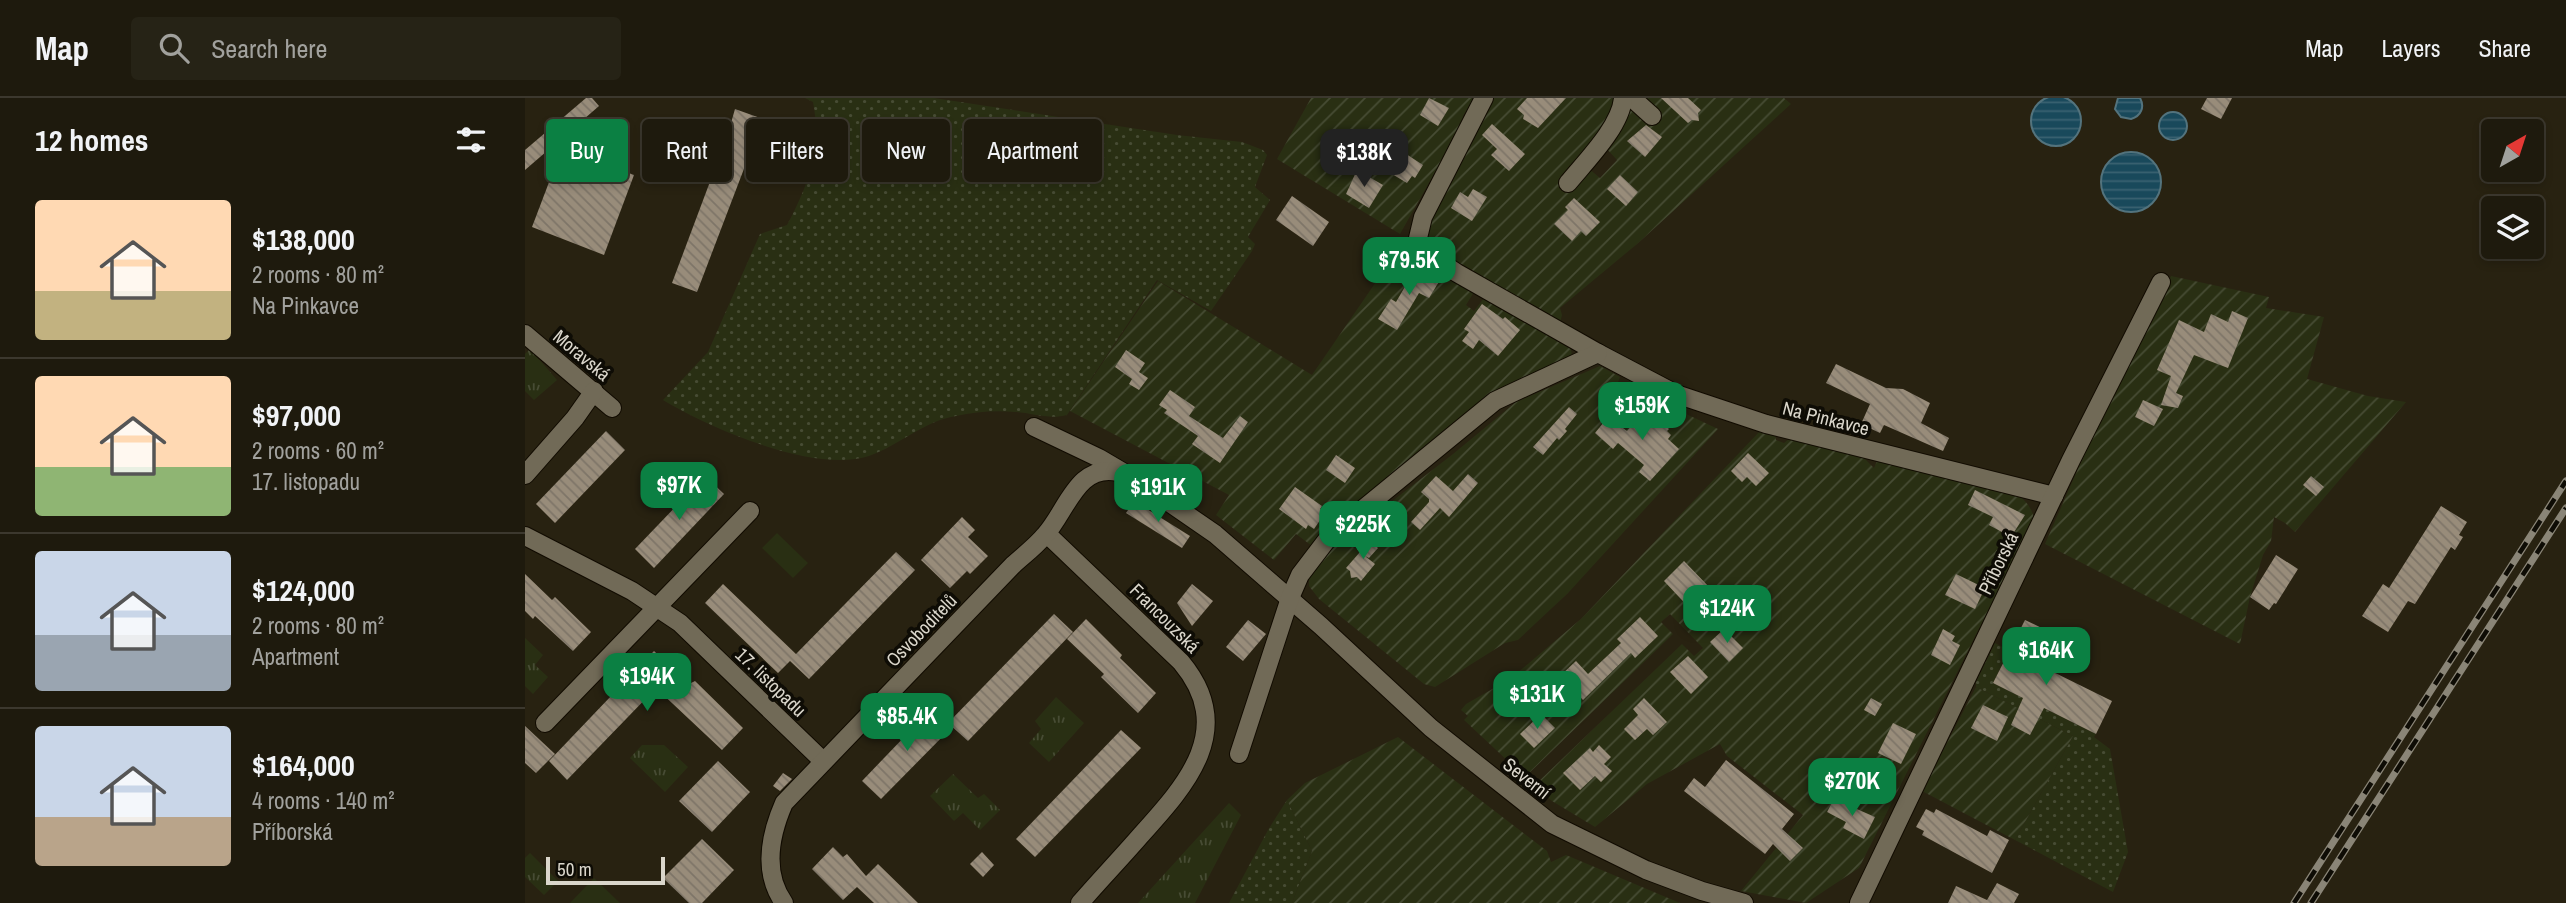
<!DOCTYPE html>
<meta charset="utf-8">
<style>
body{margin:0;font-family:"Archivo Narrow",sans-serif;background:#262316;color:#f1f3f6;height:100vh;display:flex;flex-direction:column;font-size:26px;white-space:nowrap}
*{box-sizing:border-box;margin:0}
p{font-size:23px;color:#a1a19d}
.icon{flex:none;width:38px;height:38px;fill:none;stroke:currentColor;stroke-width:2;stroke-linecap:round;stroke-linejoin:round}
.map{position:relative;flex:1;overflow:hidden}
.details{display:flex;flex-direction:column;background:#1e1a0d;width:525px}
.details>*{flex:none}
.hud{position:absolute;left:21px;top:21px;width:665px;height:63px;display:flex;gap:14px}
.needle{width:46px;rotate:39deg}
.controls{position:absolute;left:1956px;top:21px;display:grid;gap:14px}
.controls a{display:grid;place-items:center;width:63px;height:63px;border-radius:7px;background:#1e1a0d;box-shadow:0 4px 10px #0003,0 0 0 2px #3c382e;font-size:35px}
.scale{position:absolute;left:21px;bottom:18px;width:119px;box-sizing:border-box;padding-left:7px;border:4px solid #dad6cb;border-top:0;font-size:19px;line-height:24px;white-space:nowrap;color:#dad6cb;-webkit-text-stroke:5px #0e0c05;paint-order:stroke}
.price{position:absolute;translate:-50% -60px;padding:0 16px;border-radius:14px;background:#0b8043;color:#fff;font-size:23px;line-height:46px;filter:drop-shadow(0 2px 4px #0008)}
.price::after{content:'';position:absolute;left:50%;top:42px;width:21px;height:16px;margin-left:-10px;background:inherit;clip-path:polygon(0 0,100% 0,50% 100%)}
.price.on{background:#222;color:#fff}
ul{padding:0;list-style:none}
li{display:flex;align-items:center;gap:21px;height:175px;padding:0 35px}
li+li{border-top:2px solid #3c382e}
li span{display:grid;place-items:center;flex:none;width:196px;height:140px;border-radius:7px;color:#555}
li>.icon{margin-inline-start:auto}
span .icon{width:84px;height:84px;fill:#fffc;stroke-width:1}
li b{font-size:30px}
h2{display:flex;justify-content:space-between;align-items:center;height:84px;padding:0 35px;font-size:30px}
.tag{padding:0 24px;border-radius:7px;background:#1e1a0d;box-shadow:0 4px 10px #0003,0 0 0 2px #3c382e;font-size:24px;line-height:63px}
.tag.on{background:#0b8043;color:#fff}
header{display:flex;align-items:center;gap:42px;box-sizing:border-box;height:98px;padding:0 35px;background:#1e1a0d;border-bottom:2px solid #3c382e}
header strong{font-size:33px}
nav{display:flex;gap:38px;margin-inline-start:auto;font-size:24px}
.search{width:490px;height:63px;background:#262316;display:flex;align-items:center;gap:18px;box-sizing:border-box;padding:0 24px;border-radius:7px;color:#a1a19d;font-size:26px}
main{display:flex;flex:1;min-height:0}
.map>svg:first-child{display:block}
.grass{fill:url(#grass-dots)}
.park{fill:url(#park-tufts)}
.garden{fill:url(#garden-furrows)}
.pitch{fill:#292f13}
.water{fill:url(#water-rules);stroke:#53737d;stroke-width:2}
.building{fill:url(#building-back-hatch)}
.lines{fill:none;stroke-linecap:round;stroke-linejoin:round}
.minor-casing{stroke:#110b00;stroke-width:20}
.minor{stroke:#716a57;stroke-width:18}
.rail-casing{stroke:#8a8577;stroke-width:7}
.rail{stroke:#0e0c05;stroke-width:4.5;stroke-dasharray:13;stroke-linecap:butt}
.labels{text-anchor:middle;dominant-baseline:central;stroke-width:7;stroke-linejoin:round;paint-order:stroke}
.street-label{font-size:19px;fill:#dad6cb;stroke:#0e0c05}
</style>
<header>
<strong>Map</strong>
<div class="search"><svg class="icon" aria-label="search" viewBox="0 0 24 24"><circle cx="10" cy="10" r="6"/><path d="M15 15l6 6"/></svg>Search here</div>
<nav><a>Map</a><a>Layers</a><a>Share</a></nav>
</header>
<main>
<section class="details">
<h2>12 homes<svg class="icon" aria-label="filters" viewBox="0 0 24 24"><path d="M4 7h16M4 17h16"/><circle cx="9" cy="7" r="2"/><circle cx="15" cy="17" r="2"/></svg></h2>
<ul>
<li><span style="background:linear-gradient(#ffd9b3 65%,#c2b280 0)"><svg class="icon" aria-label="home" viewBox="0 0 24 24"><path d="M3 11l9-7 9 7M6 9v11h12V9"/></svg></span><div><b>$138,000</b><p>2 rooms · 80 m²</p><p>Na Pinkavce</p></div></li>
<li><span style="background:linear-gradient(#ffd9b3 65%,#8fb573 0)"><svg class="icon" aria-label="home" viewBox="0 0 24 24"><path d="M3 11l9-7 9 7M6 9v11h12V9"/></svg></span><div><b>$97,000</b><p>2 rooms · 60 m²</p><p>17. listopadu</p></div></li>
<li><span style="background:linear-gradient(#c9d6e8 60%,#9aa5b1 0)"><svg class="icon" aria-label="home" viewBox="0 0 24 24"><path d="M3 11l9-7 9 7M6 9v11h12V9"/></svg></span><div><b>$124,000</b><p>2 rooms · 80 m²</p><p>Apartment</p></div></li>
<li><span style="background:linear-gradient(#c9d6e8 65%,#b9a48a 0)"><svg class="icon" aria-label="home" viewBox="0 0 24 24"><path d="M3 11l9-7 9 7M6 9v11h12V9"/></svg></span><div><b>$164,000</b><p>4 rooms · 140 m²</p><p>Příborská</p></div></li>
</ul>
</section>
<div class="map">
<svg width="2041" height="805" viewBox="0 0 2041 805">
<defs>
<pattern id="grass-dots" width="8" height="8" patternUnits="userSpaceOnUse" patternTransform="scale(1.75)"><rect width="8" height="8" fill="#292f13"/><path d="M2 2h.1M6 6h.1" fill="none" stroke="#474c34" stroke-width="1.8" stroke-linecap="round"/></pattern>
<pattern id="park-tufts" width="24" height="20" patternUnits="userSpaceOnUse" patternTransform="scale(1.75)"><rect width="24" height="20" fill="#292f13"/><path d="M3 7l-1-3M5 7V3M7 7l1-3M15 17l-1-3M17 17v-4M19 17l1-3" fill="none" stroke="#474c34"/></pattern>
<pattern id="garden-furrows" width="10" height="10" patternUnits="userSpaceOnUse" patternTransform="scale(1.75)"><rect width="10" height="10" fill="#292f13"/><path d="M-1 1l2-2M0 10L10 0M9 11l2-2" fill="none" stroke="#474c34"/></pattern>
<pattern id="water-rules" width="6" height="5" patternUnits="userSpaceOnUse" patternTransform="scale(1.75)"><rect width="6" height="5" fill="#19495b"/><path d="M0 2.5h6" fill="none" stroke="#3a6271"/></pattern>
<pattern id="building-back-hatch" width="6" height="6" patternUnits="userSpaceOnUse" patternTransform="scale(1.75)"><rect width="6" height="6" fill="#988c7a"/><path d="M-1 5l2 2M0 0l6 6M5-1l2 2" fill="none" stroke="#7e7568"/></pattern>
</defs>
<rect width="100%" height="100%" fill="#282211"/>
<g class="grass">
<path d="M280,0H409L652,37L717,44L738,52L742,57L730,89L745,102L723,139L730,146L727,153L686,213L632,182L542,317C524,322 508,315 490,314C470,312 450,314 431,318C399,323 375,347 344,358C290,376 184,330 138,302L183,254L235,136L262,127C284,86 297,50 288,4Z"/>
<path d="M1470,545L1484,552L1468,585L1571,636L1569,639L1585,651L1603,754L1588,794L1490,742L1548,638L1451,589V584Z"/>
<path d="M762,702L787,753L767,805H704L743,732Z"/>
</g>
<g class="park">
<path d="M5,251L32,282L9,302L0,293V256Z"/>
<path d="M0,540L18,557L10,567L23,579L8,596L0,588Z"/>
<path d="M531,599L559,625L524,664L504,645L516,631L510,623Z"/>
<path d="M117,647H139L163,669L140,694L105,660Z"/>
<path d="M428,676L453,700L459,696L475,712L455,732L438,715L429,723L405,698Z"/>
<path d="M704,705L716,717L670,805H613Z"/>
<path d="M5,755L33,783L19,797L0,779V760Z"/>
</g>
<g class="garden">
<path d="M786,0H949L938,18L940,23L917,68L914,67L875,136L752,61Z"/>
<path d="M967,0H1093L1063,70L1075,80L1092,62L1081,50L1106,4L1128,24L1137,20L1115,0H1259L1266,6L1112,146L1035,210L1037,217L1034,228L905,148L901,132L905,119Z"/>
<path d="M875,149L949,194L941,207L949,213L959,200L1046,251L1047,259L973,296L787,448L771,436L749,462L691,417L704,397L545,313L633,183L787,277Z"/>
<path d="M1646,178L1744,199L1741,210L1799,219L1782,281L1843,298L1881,304L1770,434L1760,425L1749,419L1746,443L1738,457L1725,499L1715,546L1520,446L1570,332Z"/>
<path d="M1075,268L1095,279L1093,284L1138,312L1142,307L1193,331L1043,495L993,542L980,545L910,589L899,586L794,501L784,488V477L812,442L832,451L848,433L839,425L928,356L991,304Z"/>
<path d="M1236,332L1250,335L1251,342L1259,345L1265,340L1337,358L1349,370L1353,361L1453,382L1469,392C1488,389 1506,403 1509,421L1334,770L1281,805L1216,793L1278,717L1202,658L1195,646L1122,686L1070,729L1027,703L1009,688L1157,546L1169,558L1178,550L1145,516L1136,524L1148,536L1000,679L939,622L943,618L936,612L941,606L985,581L1056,521Z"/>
<path d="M1451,589L1548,638L1490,742L1397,693Z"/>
<path d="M873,639L1022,753L1026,764L1041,757L1155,805H767L787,753L762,702L780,685Z"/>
</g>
<g class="pitch">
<path d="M252,435L283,465L268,480L237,450Z"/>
<path d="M69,780L95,805H45Z"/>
</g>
<g class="water">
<circle cx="1531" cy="23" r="25"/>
<path d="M1593,0H1615C1620,9 1616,18 1606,21L1596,19L1590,11Z"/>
<circle cx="1648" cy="28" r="14"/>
<circle cx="1606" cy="84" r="30"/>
</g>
<g class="building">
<path d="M61,0H67L74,8L0,72V52Z"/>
<path d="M904,0L924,10L913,28L895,17Z"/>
<path d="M1002,0H1041L1013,30L998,21L999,17L992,11Z"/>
<path d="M1136,0H1163L1176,12L1173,15L1174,23L1167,22L1163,25Z"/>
<path d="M1682,0H1707L1696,21L1676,11Z"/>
<path d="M210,11L238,21L172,194L147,185L207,25H206Z"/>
<path d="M967,26L1000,56L984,73L966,57L972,51L957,37Z"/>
<path d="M1121,27L1137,39L1120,59L1102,43Z"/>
<path d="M37,50L109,77L79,157L7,129Z"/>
<path d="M875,52L898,67L890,80L887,78L882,85L862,73Z"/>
<path d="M832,72L858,87L844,110L821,96Z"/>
<path d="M1095,77L1113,94L1101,108L1082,91Z"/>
<path d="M948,91L962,99L947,123L926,110L935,94L943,99Z"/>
<path d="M767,98L804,124L788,148L751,122Z"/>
<path d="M1049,100L1075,124L1061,138L1056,133L1047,143L1029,126L1043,112L1040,109Z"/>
<path d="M892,168L915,182L904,200L894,195L872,232L853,221L866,201L871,204Z"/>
<path d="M957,206L978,221L980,219L995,232L973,258L954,242L948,251L937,243L944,234L939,231Z"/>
<path d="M1707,213L1723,220L1703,270L1669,257L1651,295L1658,298L1653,310L1636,307L1646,278L1632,272L1654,222L1679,234L1686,216L1703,224Z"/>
<path d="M601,252L620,265L614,274L623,280L614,292L604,286L607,281L590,269Z"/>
<path d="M1311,266L1361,290L1378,291L1405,305L1396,325L1424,340L1418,353L1359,327L1355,335L1336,326L1345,306L1301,285Z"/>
<path d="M645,292L670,309L664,318L698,340L715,318L723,324L695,365L667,346L673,338L639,315L642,312L634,307Z"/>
<path d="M1618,302L1638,311L1629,328L1610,319Z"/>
<path d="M1044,309L1052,316L1040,331L1042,333L1034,342L1032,340L1018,357L1008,349Z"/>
<path d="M1119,314L1133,325L1135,323L1144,331L1142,333L1146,337L1143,341L1154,351L1125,383L1114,374L1119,367L1093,345L1088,351L1070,335L1083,319L1102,333Z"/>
<path d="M81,333L100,352L30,425L11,406Z"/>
<path d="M1223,355L1244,375L1231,388L1222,379L1217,384L1206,373Z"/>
<path d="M811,357L830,370L820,385L801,372Z"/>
<path d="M943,376L953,385L924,419L915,410L895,432L886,424L904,404V401L896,394L911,378L928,393Z"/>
<path d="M180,378L199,396L129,470L110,451Z"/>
<path d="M1786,378L1799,389L1791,398L1778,387Z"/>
<path d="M770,389L797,408L795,411L800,415L789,431L783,427L781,431L754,411Z"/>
<path d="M1450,392L1500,417L1486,439L1464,427L1468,419L1443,407Z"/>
<path d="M609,403L665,438L657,450L601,415Z"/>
<path d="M1916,408L1942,424L1934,437L1938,439L1930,452L1926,449L1890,506L1883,503L1863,534L1837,518L1858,486L1864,490Z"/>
<path d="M437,419L450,432L443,439L463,458L445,476L442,473L425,490L396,462Z"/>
<path d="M842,440L853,450L844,460L840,458L850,466L836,483L832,479L826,480L825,473L821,470L835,454L832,451Z"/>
<path d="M371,454L390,472L284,581L265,563L253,575L180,505L198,486L271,556Z"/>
<path d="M1751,457L1773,471L1751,506L1749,505L1744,512L1725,499Z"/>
<path d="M1159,463L1184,489L1179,493L1186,501L1170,516L1139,483Z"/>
<path d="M0,476L27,502L30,499L66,534L48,553L10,518L8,521L0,513Z"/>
<path d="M1431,476L1460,490L1450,511L1420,497Z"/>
<path d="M667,486L688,503L667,528L652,505Z"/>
<path d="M529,516L548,534L443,643L423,625Z"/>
<path d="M1115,519L1133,538L1110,560L1106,555L1058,602L1035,578L1051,563L1063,576L1096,545L1092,541Z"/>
<path d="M561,521L597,557L595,560L631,595L613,615L576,579L579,576L542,541Z"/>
<path d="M723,522L741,536L718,563L701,549Z"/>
<path d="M1500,522L1525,534L1510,565L1587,603L1571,636L1519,610L1505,637L1486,627L1498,600L1468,585Z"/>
<path d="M1199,531L1218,550L1204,564L1185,544Z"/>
<path d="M1418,531L1430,538L1427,543L1435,547L1425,567L1406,557Z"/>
<path d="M129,553L164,586L170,583L218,630L197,652L131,590L42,682L24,663Z"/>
<path d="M1163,558L1183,579L1166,596L1145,574Z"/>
<path d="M1119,600L1142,624L1128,637L1122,631L1110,642L1099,631L1113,617L1108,611Z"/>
<path d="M1346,600L1357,606L1350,618L1339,612Z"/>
<path d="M1458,607L1483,619L1472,643L1446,630Z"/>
<path d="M407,610L427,629L356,701L337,683Z"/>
<path d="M1016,616L1030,630L1009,650L995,636Z"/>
<path d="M1368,625L1391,636L1376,666L1353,655Z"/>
<path d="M0,628L30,656L11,675L0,665Z"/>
<path d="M596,632L616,650L510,759L491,741Z"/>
<path d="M1074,647L1086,659L1079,666L1087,673L1076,684L1070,678L1055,692L1038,675L1065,650L1068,654Z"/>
<path d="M1201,662L1269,716L1257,731L1278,750L1265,763L1248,746L1240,756L1159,693L1169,680L1180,689Z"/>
<path d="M193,663L225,694L187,734L154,703Z"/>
<path d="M258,675L267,681L255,693L248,688Z"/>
<path d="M1309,701L1350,719L1339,741L1318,730L1321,724L1302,714Z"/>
<path d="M1401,711L1409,715L1411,711L1462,738L1465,732L1484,742L1467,775L1397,737L1399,733L1391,729Z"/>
<path d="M177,741L209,772L177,805H164L138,780Z"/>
<path d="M308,749L318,759L322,756L341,778L353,766L393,805H349L332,789L318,802L287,771Z"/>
<path d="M457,754L469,767L458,779L445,766Z"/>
<path d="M1472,785L1494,796L1489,805H1423L1431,788L1462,802Z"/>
</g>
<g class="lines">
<defs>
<g id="minor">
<path d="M959,0L898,119L893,140L900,154L932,175L1073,255L1151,296L1241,326L1529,398"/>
<path d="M1107,0L1127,18"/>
<path d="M1043,85C1061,63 1096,28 1098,0"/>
<path d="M0,236L87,310"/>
<path d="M509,329L574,360L613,383L690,436L796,528L906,630L1027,726L1121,772L1177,793L1219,805"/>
<path d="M0,377L50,320L69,293"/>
<path d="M522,436L656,564C712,631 662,686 616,737C596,760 575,782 555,805"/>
<path d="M0,438L107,493L155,525L298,663"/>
<path d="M20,625L225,413"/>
<path d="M714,656L765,500L775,477L804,439L970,303L1073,255"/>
<path d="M259,805C237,774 245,737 259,705L488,467C499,457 511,448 520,437C542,413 552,365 593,374"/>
<path d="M1334,805L1546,362L1636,184"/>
</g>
</defs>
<use href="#minor" class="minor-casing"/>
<use href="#minor" class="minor"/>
<defs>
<g id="rail">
<path d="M1769,805L2041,383"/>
<path d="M1786,805L2041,410"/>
</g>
</defs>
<use href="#rail" class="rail-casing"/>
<use href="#rail" class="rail"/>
</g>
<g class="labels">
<g class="street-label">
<text transform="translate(57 257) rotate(40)">Moravská</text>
<text transform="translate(1301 320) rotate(14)">Na Pinkavce</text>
<text transform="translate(1473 465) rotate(-64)">Příborská</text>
<text transform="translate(640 520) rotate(45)">Francouzská</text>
<text transform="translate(396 532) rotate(-46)">Osvoboditelů</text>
<text transform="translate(246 584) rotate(44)">17. listopadu</text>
<text transform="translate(1002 680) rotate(38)">Severní</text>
</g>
</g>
</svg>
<div class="controls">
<a><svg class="needle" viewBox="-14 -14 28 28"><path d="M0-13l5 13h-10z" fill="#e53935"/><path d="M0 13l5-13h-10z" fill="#a1a19d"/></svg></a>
<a><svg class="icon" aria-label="layers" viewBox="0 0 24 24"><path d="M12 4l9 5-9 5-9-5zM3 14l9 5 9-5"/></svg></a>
</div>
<div class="scale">50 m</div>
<b class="price on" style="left:839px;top:91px">$138K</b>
<b class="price" style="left:884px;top:199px">$79.5K</b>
<b class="price" style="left:1117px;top:344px">$159K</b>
<b class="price" style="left:154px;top:424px">$97K</b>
<b class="price" style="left:633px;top:426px">$191K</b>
<b class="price" style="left:838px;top:463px">$225K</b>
<b class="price" style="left:1202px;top:547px">$124K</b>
<b class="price" style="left:1521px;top:589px">$164K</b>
<b class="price" style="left:122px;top:615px">$194K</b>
<b class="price" style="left:1012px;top:633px">$131K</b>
<b class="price" style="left:382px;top:655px">$85.4K</b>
<b class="price" style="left:1327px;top:720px">$270K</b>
<div class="hud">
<a class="tag on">Buy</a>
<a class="tag">Rent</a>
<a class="tag">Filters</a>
<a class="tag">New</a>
<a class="tag">Apartment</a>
</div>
</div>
</main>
